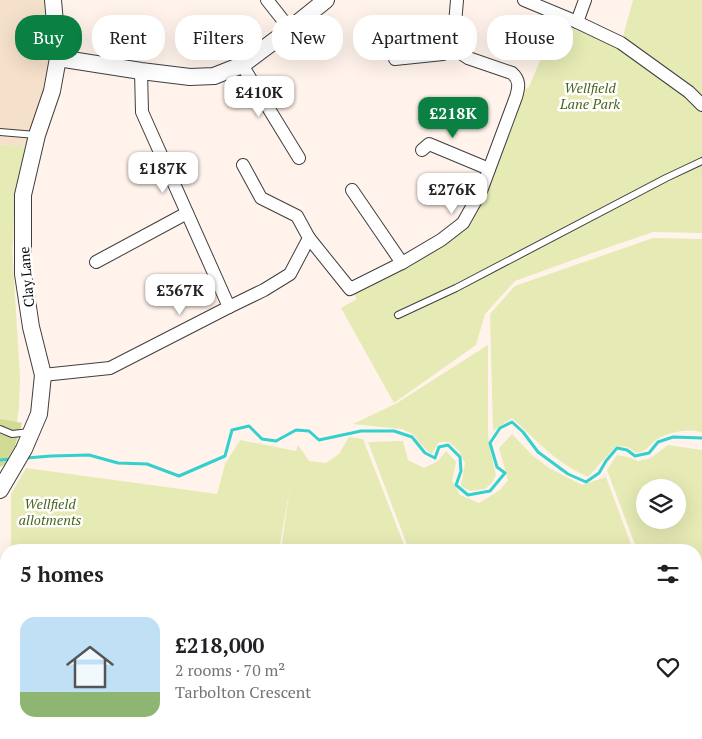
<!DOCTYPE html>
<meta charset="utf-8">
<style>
body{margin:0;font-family:"PT Serif",serif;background:#f2f2f2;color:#202124;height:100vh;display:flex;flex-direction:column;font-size:19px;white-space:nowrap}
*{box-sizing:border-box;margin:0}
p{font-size:16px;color:#757577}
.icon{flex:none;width:28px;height:28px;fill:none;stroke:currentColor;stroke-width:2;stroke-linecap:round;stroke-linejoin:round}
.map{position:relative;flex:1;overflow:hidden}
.side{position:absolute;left:0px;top:544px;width:702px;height:196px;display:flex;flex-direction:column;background:#fff;border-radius:20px 20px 0 0;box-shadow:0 5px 20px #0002}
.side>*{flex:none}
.guide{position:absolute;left:15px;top:15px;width:672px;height:45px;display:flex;gap:10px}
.controls{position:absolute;left:636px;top:479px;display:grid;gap:10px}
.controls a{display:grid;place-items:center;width:50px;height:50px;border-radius:50%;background:#fff;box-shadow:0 5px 20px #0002;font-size:25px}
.price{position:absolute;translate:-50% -42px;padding:0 11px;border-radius:10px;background:#fff;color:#222;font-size:16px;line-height:32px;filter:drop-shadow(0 1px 2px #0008)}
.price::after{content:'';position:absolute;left:50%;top:30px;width:15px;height:11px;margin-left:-8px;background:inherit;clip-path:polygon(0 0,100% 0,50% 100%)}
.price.selected{background:#0b8043;color:#fff}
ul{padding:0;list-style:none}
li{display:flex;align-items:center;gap:15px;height:125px;padding:0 20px}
li span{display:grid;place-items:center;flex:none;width:140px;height:100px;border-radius:15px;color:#555}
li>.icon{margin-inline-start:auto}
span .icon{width:60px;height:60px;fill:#fffc;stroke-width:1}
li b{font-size:21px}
h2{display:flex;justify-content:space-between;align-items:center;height:60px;padding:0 20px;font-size:21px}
.pill{padding:0 18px;border-radius:20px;background:#fff;box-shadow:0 5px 20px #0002;font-size:18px;line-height:45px}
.pill.selected{background:#0b8043;color:#fff}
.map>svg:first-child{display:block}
.farmland{fill:#f5e0cb}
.green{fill:#e6eab4;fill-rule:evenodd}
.forest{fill:#d1db93}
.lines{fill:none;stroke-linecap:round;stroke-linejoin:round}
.stream{stroke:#33d1ce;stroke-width:3}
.service-casing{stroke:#3f3f3f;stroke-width:8}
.minor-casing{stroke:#3f3f3f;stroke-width:14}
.tertiary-casing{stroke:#3f3f3f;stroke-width:18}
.service{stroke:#fff;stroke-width:6}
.minor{stroke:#fff;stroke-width:12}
.tertiary{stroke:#fff;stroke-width:16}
.labels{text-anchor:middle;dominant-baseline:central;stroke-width:5;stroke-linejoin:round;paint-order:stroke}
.park-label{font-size:14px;font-style:italic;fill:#49651b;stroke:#fff}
.street-label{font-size:14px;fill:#0c0c0c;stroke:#fff}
</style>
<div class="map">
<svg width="702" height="739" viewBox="0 0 702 739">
<rect width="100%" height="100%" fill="#fff3eb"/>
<g class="farmland">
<path d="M0,0H46L53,50L46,83L29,147L0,144Z"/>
<path d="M254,734H325L327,739H256Z"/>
</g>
<g class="green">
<path d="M633,0H702V98L622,40Z"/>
<path d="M559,15L621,43L702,105V233L653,232L592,253L515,281L485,314L476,345L394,403L341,308L357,299L350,289L463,223L520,92L529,87Z"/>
<path d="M0,144L29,147L20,172L14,210L13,247H12L20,377L19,407L17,422L10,424L0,423Z"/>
<path d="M653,238L702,239V433C691,427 665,433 656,440C646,447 650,450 636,453L628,447L616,446L588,477C555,462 537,441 512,418L493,431L490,314L515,286Z"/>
<path d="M488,345V435L493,463L496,475L492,483L485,489L470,491L461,486L465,463L459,451L449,442H439L433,452L431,454L419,442L414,435L402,429L353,424L397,403Z"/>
<path d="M512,434L532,455L549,468L582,485L606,477L633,550H409L368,442L403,441L408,460L424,468L438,461L446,451L456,462L452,481L460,495L479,503L500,490L508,480L499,448Z"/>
<path d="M349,437L363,439L406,550H281L290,487L279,550H11V494L26,468L217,494L225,464L240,440L296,451L298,445L309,461L326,463L339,454Z"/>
<path d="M668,445L702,450V727L696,711V550H637L607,470L617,455L628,457L638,461L651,458ZM645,488H678V520H645Z"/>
<path d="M696,722L702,739H482L480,734H696Z"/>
<path d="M12,734H251L253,739H13Z"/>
<path d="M328,734H477L479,739H330Z"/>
</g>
<path class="forest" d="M0,419L22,423L15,446L4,465L0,467Z"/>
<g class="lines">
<g class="stream">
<path d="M26,458L51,456L89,455L118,463L147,464L179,476L225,456L232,430L249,426L262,439L276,441L296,430L309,431L319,440L361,431H394L412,437L425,453L435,458L439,447L448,445L460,457L461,471L456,485L468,495L490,491L505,473L497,467L490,443L500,428L512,422L523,432L538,452L568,474L586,482L599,473L606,461L617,448L627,450L635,456L649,453L658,442L673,437L702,438"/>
<path d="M0,460L12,459"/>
</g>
<defs>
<g id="service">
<path d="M0,132L36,135"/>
<path d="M398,315L456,288L666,178L702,161"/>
<path d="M0,429L12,434L30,432"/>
</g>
<g id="minor">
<path d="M267,0L290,29"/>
<path d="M524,0L577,22L621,43L689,92L702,105"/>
<path d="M577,22L585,0"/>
<path d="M395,59L443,54L453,48"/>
<path d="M242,65L299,158"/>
<path d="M141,71L142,112L229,307"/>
<path d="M422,150L429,144L489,169"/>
<path d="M243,165L261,198L297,216L309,238L350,289L402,263L441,240L463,223L481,191L516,97C519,87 520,80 512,73L468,58L453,48L457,0"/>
<path d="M352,190L402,263"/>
<path d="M96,262L187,213"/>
<path d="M43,375L110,368L229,307L264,290L290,274L309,238"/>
</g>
<g id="tertiary">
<path d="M58,58L141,71L190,77L214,76L242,65L290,29L326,0"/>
<path d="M0,490L24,449L39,414L43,375L31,327L23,274V195L37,135L52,91L58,58L53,0"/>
<path d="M0,618L2,653V730L3,739"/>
</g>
</defs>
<use href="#service" class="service-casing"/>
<use href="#minor" class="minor-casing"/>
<use href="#tertiary" class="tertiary-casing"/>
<use href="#service" class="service"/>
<use href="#minor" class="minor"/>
<use href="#tertiary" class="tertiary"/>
</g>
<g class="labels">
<g class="park-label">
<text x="590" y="87">Wellfield<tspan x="590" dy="16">Lane Park</tspan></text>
<text x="50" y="503">Wellfield<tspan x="50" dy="16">allotments</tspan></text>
</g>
<g class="street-label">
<text transform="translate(26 277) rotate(-95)">Clay Lane</text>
</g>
</g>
</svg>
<div class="controls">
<a><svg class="icon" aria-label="layers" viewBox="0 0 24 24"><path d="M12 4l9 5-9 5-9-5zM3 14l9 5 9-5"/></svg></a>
</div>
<b class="price" style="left:259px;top:118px">£410K</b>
<b class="price selected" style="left:453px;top:139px">£218K</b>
<b class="price" style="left:163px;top:194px">£187K</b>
<b class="price" style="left:452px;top:215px">£276K</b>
<b class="price" style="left:180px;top:316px">£367K</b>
<div class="guide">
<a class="pill selected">Buy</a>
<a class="pill">Rent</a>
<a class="pill">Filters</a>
<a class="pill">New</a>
<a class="pill">Apartment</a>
<a class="pill">House</a>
</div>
<section class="side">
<h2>5 homes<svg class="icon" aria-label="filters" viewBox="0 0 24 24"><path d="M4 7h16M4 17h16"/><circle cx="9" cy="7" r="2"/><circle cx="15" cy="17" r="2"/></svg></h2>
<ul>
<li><span style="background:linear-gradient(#bfe0f5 75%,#8fb573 0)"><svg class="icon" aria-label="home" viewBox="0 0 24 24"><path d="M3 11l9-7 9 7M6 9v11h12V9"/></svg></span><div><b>£218,000</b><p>2 rooms · 70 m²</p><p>Tarbolton Crescent</p></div><svg class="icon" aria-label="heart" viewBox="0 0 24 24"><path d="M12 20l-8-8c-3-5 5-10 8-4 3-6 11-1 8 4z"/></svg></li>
</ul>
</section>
</div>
